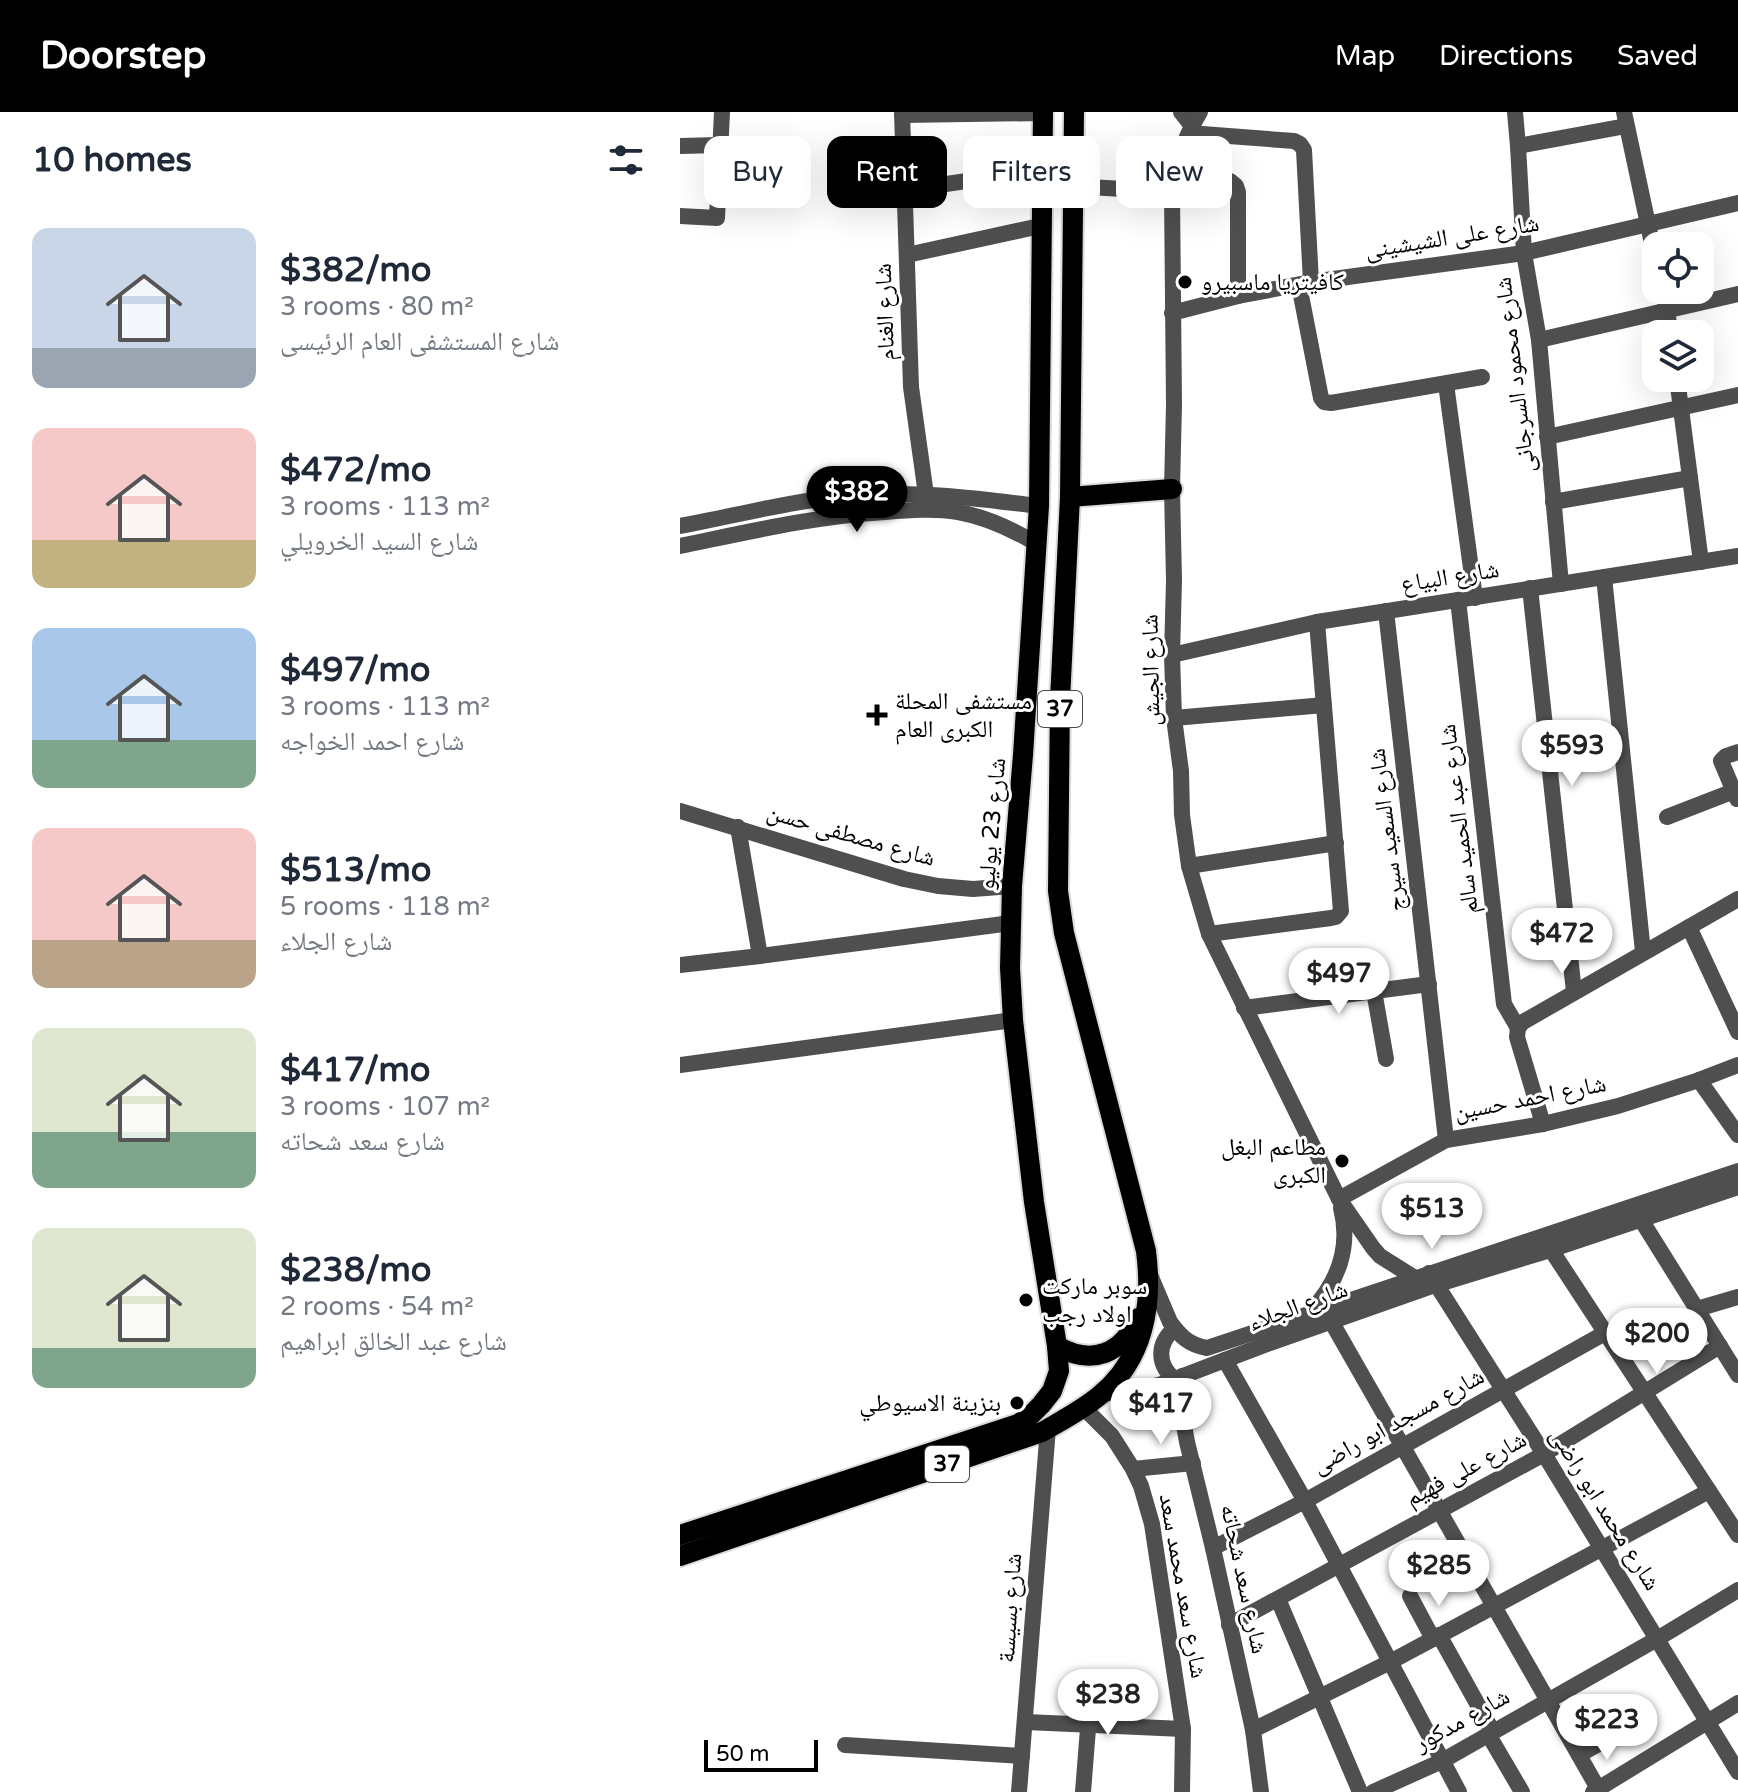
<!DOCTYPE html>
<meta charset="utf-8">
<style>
body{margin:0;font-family:"Varela Round","Noto Naskh Arabic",sans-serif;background:#f6f6f7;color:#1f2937;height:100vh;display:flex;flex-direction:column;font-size:30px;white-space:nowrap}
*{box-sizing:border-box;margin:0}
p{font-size:26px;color:#747a83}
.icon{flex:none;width:44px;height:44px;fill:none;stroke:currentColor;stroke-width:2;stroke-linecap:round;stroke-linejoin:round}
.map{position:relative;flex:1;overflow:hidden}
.details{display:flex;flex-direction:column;background:#fff;width:680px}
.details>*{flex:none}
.hud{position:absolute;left:24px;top:24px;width:760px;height:72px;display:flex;gap:16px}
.controls{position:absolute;left:962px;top:120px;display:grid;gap:16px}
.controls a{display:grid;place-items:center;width:72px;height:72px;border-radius:16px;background:#fff;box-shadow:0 8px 32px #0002;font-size:40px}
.scale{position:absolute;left:24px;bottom:20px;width:114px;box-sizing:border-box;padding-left:8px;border:4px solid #000;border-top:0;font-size:22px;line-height:28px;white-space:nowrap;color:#000;-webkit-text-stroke:6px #fff;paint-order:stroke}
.price{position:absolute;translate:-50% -68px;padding:0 18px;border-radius:28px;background:#fff;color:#222;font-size:26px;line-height:52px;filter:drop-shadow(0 2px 4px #0008)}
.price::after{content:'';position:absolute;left:50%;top:48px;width:24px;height:18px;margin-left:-12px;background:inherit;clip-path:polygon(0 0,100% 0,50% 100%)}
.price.active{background:#000;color:#fff}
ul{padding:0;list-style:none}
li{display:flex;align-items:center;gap:24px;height:200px;padding:0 32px}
li span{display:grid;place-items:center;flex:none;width:224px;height:160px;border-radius:16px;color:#555}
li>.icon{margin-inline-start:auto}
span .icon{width:96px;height:96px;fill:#fffc;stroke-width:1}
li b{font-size:34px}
h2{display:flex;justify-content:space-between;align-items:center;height:96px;padding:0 32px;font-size:34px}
.tag{padding:0 28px;border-radius:16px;background:#fff;box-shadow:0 8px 32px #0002;font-size:28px;line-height:72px}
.tag.active{background:#000;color:#fff}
header{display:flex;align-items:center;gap:48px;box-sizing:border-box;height:112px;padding:0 40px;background:#000;color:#fff}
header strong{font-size:38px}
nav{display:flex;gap:44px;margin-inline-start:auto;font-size:28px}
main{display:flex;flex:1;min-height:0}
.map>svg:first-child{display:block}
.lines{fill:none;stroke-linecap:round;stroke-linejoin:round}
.primary-casing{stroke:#dbdbdb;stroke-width:24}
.minor{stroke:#4f4f4f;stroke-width:16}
.tertiary{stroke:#4f4f4f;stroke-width:16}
.primary{stroke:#000;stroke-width:20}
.poi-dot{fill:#000;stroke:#fff;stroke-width:3}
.labels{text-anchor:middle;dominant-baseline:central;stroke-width:6;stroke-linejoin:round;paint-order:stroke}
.shield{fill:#fff;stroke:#4c4c4c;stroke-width:2}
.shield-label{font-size:22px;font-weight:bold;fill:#000}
.street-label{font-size:24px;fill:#000;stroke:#fff}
.poi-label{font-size:24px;fill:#000;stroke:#fff;text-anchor:start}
</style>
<header>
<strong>Doorstep</strong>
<nav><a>Map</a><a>Directions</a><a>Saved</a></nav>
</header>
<main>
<section class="details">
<h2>10 homes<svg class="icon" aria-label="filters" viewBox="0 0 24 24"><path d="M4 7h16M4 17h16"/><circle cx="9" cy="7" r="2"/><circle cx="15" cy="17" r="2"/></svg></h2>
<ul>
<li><span style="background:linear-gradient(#c9d6e8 75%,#9aa5b1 0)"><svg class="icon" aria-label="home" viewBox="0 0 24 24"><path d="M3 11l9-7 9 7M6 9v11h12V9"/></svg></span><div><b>$382/mo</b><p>3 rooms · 80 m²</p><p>شارع المستشفى العام الرئيسى</p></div></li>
<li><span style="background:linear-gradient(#f6c9c9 70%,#c2b280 0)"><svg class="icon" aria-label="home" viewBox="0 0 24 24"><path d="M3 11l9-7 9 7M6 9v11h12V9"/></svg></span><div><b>$472/mo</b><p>3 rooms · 113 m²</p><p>شارع السيد الخرويلي</p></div></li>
<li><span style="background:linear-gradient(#a9c7e8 70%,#7fa58c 0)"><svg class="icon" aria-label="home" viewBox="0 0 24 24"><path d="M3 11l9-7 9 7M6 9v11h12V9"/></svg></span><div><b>$497/mo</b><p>3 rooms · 113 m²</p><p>شارع احمد الخواجه</p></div></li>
<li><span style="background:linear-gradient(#f6c9c9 70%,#b9a48a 0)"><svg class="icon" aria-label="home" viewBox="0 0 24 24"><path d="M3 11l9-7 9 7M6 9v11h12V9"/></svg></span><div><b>$513/mo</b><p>5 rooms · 118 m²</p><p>شارع الجلاء</p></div></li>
<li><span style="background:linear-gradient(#dfe7d0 65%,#7fa58c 0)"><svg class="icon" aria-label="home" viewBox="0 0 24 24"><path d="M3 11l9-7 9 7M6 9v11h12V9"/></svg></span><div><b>$417/mo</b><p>3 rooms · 107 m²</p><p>شارع سعد شحاته</p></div></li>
<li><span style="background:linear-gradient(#dfe7d0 75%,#7fa58c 0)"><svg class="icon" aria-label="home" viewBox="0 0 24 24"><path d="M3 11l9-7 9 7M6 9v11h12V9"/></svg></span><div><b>$238/mo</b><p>2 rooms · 54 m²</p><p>شارع عبد الخالق ابراهيم</p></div></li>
</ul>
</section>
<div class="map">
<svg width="1058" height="1680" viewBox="0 0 1058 1680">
<rect width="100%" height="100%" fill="#fff"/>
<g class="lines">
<defs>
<g id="primary">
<path d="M390,385L492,377"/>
<path d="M377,1234C412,1254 442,1242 458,1206"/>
<path d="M0,1423L338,1312L350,1304L361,1293L372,1279L379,1259L377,1234L354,1090L333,908L330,856L332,774L343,643L359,394L363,0"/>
<path d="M0,1444L362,1320C381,1309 402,1298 419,1284C464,1248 473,1193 466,1139L384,821L378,779L380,588L390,385L394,0"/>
</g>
</defs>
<use href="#primary" class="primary-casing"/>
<g class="minor">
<path d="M222,0L231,275L248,397"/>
<path d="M501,0L512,14"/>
<path d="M835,0L838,34L844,141L859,228L881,472"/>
<path d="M944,0L976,150"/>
<path d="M222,3L363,1"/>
<path d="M509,21L614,29L620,32L624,38L631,170"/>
<path d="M0,34L40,33"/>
<path d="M838,34L946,14"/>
<path d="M495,57L550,69L556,74L558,80V184"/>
<path d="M393,74L492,80"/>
<path d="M225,78L362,58"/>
<path d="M0,104L37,106L42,0"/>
<path d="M227,143L360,114"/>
<path d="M619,173L641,286L644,290L651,291L802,265"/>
<path d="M983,178L991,222"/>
<path d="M859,228L1058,182"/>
<path d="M997,266L1021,450"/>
<path d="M766,272L795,486"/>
<path d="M867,325L1058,283"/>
<path d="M873,390L1010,366"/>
<path d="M924,465L963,840"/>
<path d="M850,476L894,880"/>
<path d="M778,488L824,892L838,916"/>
<path d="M706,499L766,1028"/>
<path d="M492,543L637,510L1058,444"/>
<path d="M494,606L644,593"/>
<path d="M1057,687L1041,649L1046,644L1058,640"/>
<path d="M0,699L224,767L258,774L293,777L332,774"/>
<path d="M987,705L1054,679"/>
<path d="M58,715L80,844"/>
<path d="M509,754L656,731"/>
<path d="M1009,815L1058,920"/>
<path d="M529,822L651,806L656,805L661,799L637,510"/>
<path d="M0,853L80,844L331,811"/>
<path d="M694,879L706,947"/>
<path d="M564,896L749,872"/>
<path d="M0,953L333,908"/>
<path d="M1019,968L1058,1023"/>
<path d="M863,1012L837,925L838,916L843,910L1058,787"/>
<path d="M659,1087L766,1028L863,1012L938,994L1019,968L1058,953"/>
<path d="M955,1098L1058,1263"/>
<path d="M864,1127L1058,1423"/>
<path d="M749,1161L864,1342L1058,1660"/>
<path d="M1017,1197L1058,1185"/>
<path d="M651,1209L920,1680"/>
<path d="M545,1248L625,1389L779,1680"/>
<path d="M502,1264L503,1308L507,1330L533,1436L573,1618L581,1680"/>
<path d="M404,1296L432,1324L453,1357L461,1374L472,1412L503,1617L502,1680"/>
<path d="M453,1357L513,1351"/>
<path d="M533,1436L625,1389L925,1221"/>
<path d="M730,1484L753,1527"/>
<path d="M598,1487L680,1680"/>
<path d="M549,1513L864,1342L1040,1234"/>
<path d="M759,1523L813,1620"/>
<path d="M346,1610L503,1617"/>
<path d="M573,1618L710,1550L1029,1379"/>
<path d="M808,1622L842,1680"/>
<path d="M165,1633L342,1644"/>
<path d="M899,1643L936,1622"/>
<path d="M339,1680L368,1316"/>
<path d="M403,1680L412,1566"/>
<path d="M693,1680L762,1649L977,1527L1058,1478"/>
<path d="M913,1680L1058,1591"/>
</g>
<g class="tertiary">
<path d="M520,0C504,27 496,49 492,80L494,292L492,377L494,468L492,543L494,606L501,659L502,703L509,754L529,822L659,1087L693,1136L700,1144L735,1166"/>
<path d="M492,201L558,184L631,170L844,141L1058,91"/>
<path d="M0,414C60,403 120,386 182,383C241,379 300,387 359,394"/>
<path d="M0,434C68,420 136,404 205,400C229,398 254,396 278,400C307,405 332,417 357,432"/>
<path d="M470,1163L490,1210C500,1224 509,1233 527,1236L1058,1059"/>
<path d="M631,1199C658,1170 671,1135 661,1096"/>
<path d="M494,1217C477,1232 477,1252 494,1267"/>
<path d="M422,1282L468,1276L482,1272L587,1232L755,1173L870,1138L1058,1075"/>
</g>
<use href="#primary" class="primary"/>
</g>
<g class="poi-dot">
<circle cx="505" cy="170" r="8"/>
<path d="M193 591h8v8h8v8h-8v8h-8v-8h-8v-8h8z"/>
<circle cx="662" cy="1049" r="8"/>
<circle cx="346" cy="1188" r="8"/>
<circle cx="337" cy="1291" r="8"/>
</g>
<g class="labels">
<g class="shield">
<rect x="358" y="579" width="44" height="36" rx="6"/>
<rect x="245" y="1334" width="44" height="36" rx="6"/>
</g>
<g class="shield-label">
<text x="380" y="597">37</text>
<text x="267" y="1352">37</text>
</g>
<g class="street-label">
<text transform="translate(772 125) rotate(-9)">شارع على الشيشينى</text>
<text transform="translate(205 200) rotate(-92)">شارع الغنام</text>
<text transform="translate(835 263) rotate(-97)">شارع محمود السرجانى</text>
<text transform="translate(770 465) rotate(-9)">شارع البياع</text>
<text transform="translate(471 558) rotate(-91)">شارع الجيش</text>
<text transform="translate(779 707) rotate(-97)">شارع عبد الحميد سالم</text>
<text transform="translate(312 712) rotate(-85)">شارع 23 يوليو</text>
<text transform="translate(707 718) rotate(-97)">شارع السعيد سيرج</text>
<text transform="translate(171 723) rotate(16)">شارع مصطفى حسن</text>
<text transform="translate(850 986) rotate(-11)">شارع احمد حسين</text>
<text transform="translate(618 1194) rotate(-20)">شارع الجلاء</text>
<text transform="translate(718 1309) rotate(-29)">شارع مسجد ابو راضى</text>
<text transform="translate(786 1357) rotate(-28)">شارع على فهيم</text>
<text transform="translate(925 1397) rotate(58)">شارع محمد ابو راضى</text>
<text transform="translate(564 1467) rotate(78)">شارع سعد شحاته</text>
<text transform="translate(503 1474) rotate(80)">شارع سعد محمد سعد</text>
<text transform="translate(330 1496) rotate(-86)">شارع بسيسة</text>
<text transform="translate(782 1608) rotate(-29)">شارع مدكور</text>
</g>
<g class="poi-label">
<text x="521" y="170">كافيتريا ماسبيرو</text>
<text x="215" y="589">مستشفى المحلة<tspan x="215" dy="28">الكبرى العام</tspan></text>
<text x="646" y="1035" text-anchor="end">مطاعم البغل<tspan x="646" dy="28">الكبرى</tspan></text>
<text x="362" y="1174">سوبر ماركت<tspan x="362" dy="28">اولاد رجب</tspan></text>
<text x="321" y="1291" text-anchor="end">بنزينة الاسيوطي</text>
</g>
</g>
</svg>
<div class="controls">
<a><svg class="icon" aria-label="locate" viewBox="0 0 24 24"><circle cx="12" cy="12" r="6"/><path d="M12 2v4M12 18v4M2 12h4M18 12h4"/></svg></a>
<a><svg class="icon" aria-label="layers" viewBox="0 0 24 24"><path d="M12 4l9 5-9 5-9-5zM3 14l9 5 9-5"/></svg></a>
</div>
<div class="scale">50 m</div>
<b class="price active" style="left:177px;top:422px">$382</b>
<b class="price" style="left:892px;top:676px">$593</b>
<b class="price" style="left:882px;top:864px">$472</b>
<b class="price" style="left:659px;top:904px">$497</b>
<b class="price" style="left:752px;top:1139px">$513</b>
<b class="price" style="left:977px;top:1264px">$200</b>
<b class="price" style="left:481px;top:1334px">$417</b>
<b class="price" style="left:759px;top:1496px">$285</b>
<b class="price" style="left:428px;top:1625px">$238</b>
<b class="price" style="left:927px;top:1650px">$223</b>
<div class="hud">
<a class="tag">Buy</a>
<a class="tag active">Rent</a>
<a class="tag">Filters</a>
<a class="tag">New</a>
</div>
</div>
</main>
